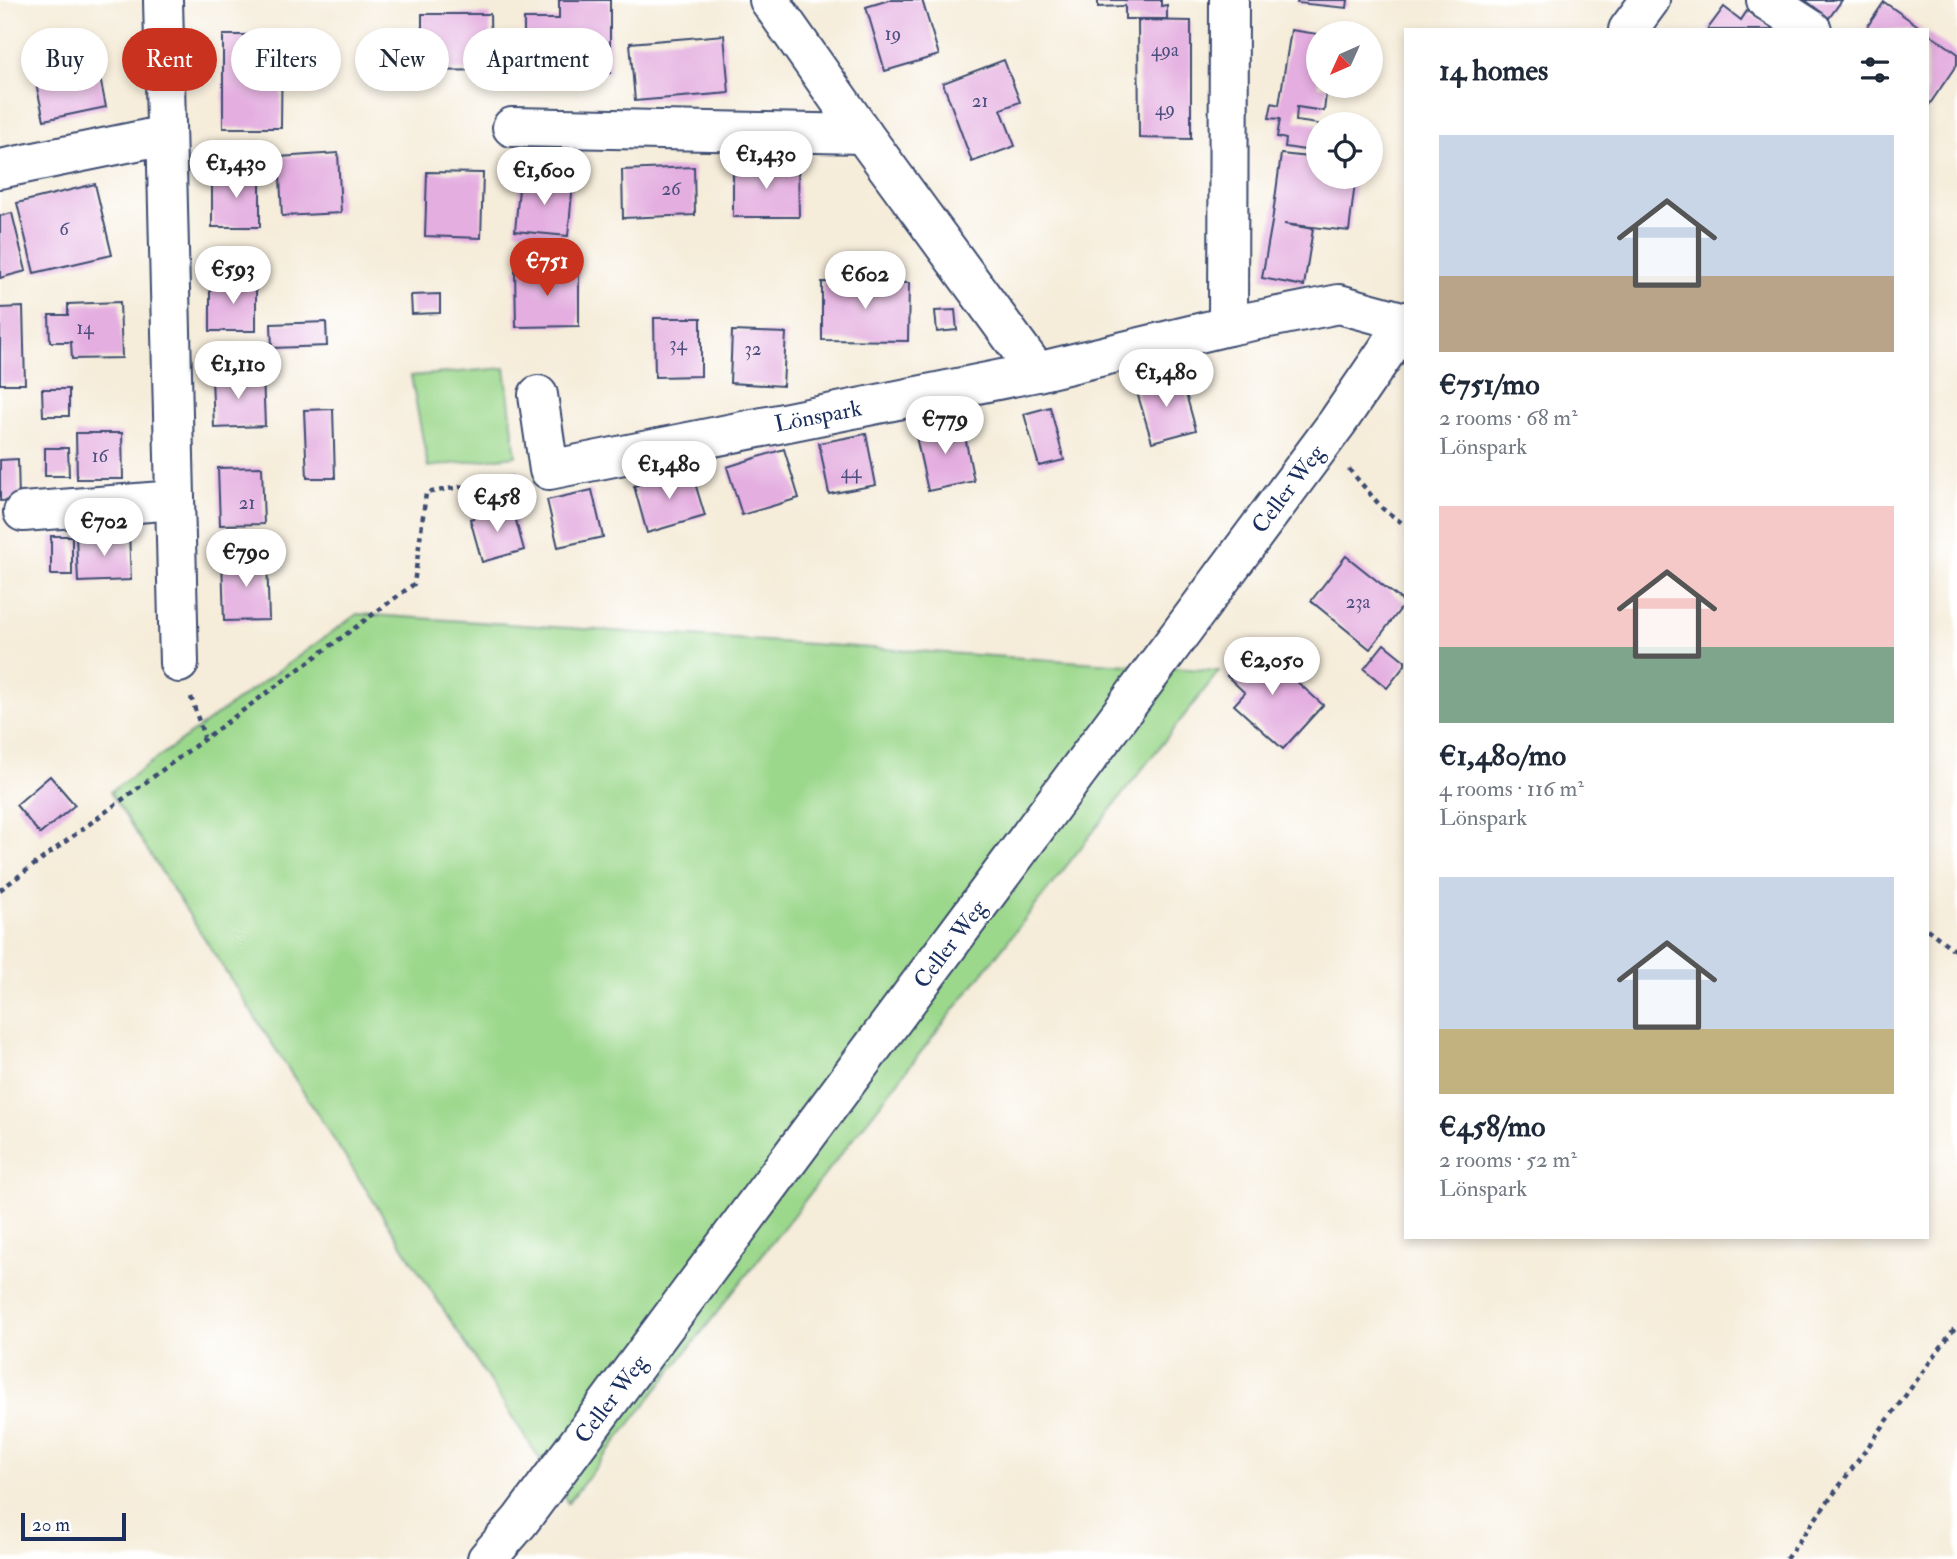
<!DOCTYPE html>
<meta charset="utf-8">
<style>
body{margin:0;font-family:"IM FELL Double Pica",serif;background:#f6f6f7;color:#1f2937;height:100vh;display:flex;flex-direction:column;font-size:26px;white-space:nowrap}
*{box-sizing:border-box;margin:0}
p{font-size:23px;color:#747a83}
.icon{flex:none;width:38px;height:38px;fill:none;stroke:currentColor;stroke-width:2;stroke-linecap:round;stroke-linejoin:round}
.map{position:relative;flex:1;overflow:hidden}
.side{position:absolute;left:1404px;top:28px;width:525px;height:1211px;display:flex;flex-direction:column;background:#fff;border-radius:0px;box-shadow:0 4px 10px #0003}
.side>*{flex:none}
.guide{position:absolute;left:21px;top:28px;width:665px;height:63px;display:flex;gap:14px}
.needle{width:46px;rotate:225deg}
.buttons{position:absolute;left:1306px;top:21px;display:grid;gap:14px}
.buttons a{display:grid;place-items:center;width:77px;height:77px;border-radius:50%;background:#fff;box-shadow:0 4px 10px #0003;font-size:35px}
.scale{position:absolute;left:21px;bottom:18px;width:105px;box-sizing:border-box;padding-left:7px;border:4px solid #1b2f5e;border-top:0;font-size:19px;line-height:24px;white-space:nowrap;color:#1b2f5e;-webkit-text-stroke:5px #fff;paint-order:stroke}
.price{position:absolute;translate:-50% -60px;padding:0 16px;border-radius:24px;background:#fff;color:#222;font-size:23px;line-height:46px;filter:drop-shadow(0 2px 4px #0008)}
.price::after{content:'';position:absolute;left:50%;top:42px;width:21px;height:16px;margin-left:-10px;background:inherit;clip-path:polygon(0 0,100% 0,50% 100%)}
.price.selected{background:#c8321e;color:#fff}
ul{padding:0;list-style:none}
li{display:grid;align-content:center;gap:14px;height:371px;padding:0 35px}
li span{display:grid;place-items:center;height:217px;border-radius:0px;color:#555}
li>.icon{margin-inline-start:auto}
span .icon{width:126px;height:126px;fill:#fffc;stroke-width:1}
li b{font-size:30px}
h2{display:flex;justify-content:space-between;align-items:center;height:84px;padding:0 35px;font-size:30px}
.chip{padding:0 24px;border-radius:32px;background:#fff;box-shadow:0 4px 10px #0003;font-size:24px;line-height:63px}
.chip.selected{background:#c8321e;color:#fff}
.map>svg:first-child{display:block}
.green{fill:#9cd88c;stroke:#5c8475;stroke-width:2}
.building{fill:#e4aee0}
.lines{fill:none;stroke-linecap:round;stroke-linejoin:round}
.minor-casing{stroke:#3c4b70;stroke-width:42}
.path{stroke:#3c4b70;stroke-width:4.5;stroke-dasharray:5 5;stroke-linecap:butt}
.minor{stroke:#fff;stroke-width:38}
.labels{text-anchor:middle;dominant-baseline:central;stroke-width:5;stroke-linejoin:round;paint-order:stroke}
.number-label{font-size:19px;fill:#4d4f7e}
.street-label{font-size:23px;fill:#1b2f5e;stroke:#fff}
</style>
<div class="map">
<svg width="1957" height="1559" viewBox="0 0 1957 1559">
<rect width="100%" height="100%" fill="#fff"/>
<filter id="ink" filterUnits="userSpaceOnUse"><feTurbulence type="fractalNoise" baseFrequency=".0143" numOctaves="2"/><feDisplacementMap in="SourceGraphic" scale="14" xChannelSelector="R" yChannelSelector="G"/><feConvolveMatrix kernelMatrix="1 2 1 2 8 2 1 2 1" color-interpolation-filters="sRGB"/></filter>
<filter id="wash" filterUnits="userSpaceOnUse"><feTurbulence type="fractalNoise" baseFrequency=".00686" numOctaves="4" result="noise"/><feDisplacementMap in="SourceGraphic" scale="28" xChannelSelector="R" yChannelSelector="G"/><feGaussianBlur stdDeviation="1.57" result="paint"/><feColorMatrix in="noise" values="0 0 0 0 0 0 0 0 0 0 0 0 0 0 0 0 0 1.4 0 .05"/><feComposite in="paint" operator="in"/></filter>
<g filter="url(#wash)">
<rect width="100%" height="100%" fill="#f5ecd9"/>
<g class="green">
<path d="M505,368L516,456L428,467L411,376Z"/>
<path d="M357,614L1219,671L568,1503L110,792Z"/>
</g>
<g id="blocks">
<g class="building">
<path d="M559,0H610V73H524V19H559Z"/>
<path d="M889,0H922L939,55L885,71L866,7Z"/>
<path d="M1098,0H1161V6L1167,5V19H1125V6L1098,7Z"/>
<path d="M1298,0H1348L1347,8L1297,3Z"/>
<path d="M1805,0H1842L1829,18Z"/>
<path d="M1884,2L1924,30H1865Z"/>
<path d="M1724,7L1741,20L1747,11L1774,30H1707Z"/>
<path d="M422,14H490L491,70L422,71Z"/>
<path d="M1138,20L1191,21V139L1139,138Z"/>
<path d="M1291,30L1318,34V86H1327L1324,111L1297,107L1296,121L1318,124V152L1285,147L1286,139L1277,137L1280,119L1269,118L1272,103L1279,105Z"/>
<path d="M1927,32L1957,53V64L1927,108Z"/>
<path d="M223,35H282L281,128H223Z"/>
<path d="M724,35L729,93L635,101L630,43Z"/>
<path d="M93,43L106,107L44,120L30,56Z"/>
<path d="M1004,60L1020,102L1001,109L1015,146L972,162L943,83Z"/>
<path d="M338,153L341,213L282,216L279,157Z"/>
<path d="M1281,154L1318,158V177L1355,183L1349,231L1284,224L1313,229L1304,286L1262,278L1272,222Z"/>
<path d="M733,165H798L799,217H733Z"/>
<path d="M694,167L695,215L623,218L622,170Z"/>
<path d="M427,172L483,173L481,238L425,236Z"/>
<rect x="212" y="173" width="48" height="54"/>
<path d="M520,178L573,183L568,236L515,231Z"/>
<path d="M95,184L112,255L34,273L17,203Z"/>
<path d="M12,213L26,271L0,278V216Z"/>
<path d="M515,269H579V326L516,327Z"/>
<rect x="210" y="281" width="46" height="50"/>
<path d="M822,282L909,283L908,341L822,340Z"/>
<path d="M440,294V313L412,314L411,295Z"/>
<path d="M120,302L122,358L72,359L71,342H50L49,315H68V304Z"/>
<path d="M23,307L25,384H0V308Z"/>
<path d="M955,310L957,330L937,332L935,311Z"/>
<path d="M654,318H701V376L655,377Z"/>
<path d="M326,322L327,346L272,348L271,324Z"/>
<path d="M732,331L786,333L783,386L730,383Z"/>
<path d="M263,375L265,426L214,428L212,377Z"/>
<path d="M1181,376L1196,430L1152,442L1136,389Z"/>
<path d="M42,389H69V416H43Z"/>
<path d="M1050,407L1064,460L1039,466L1024,414Z"/>
<path d="M333,409L335,478H307L304,410Z"/>
<path d="M962,422L974,481L928,491L915,432Z"/>
<path d="M76,433H122L123,479H77Z"/>
<path d="M866,434L876,485L829,494L819,443Z"/>
<path d="M45,448H68L69,476H45Z"/>
<path d="M784,449L799,498L742,515L727,467Z"/>
<path d="M18,459L19,500L0,501V460Z"/>
<path d="M262,467L264,524L220,525L218,468Z"/>
<path d="M691,470L705,516L647,533L634,486Z"/>
<path d="M592,490L603,537L558,547L547,500Z"/>
<path d="M512,506L524,550L482,562L470,519Z"/>
<path d="M129,533L131,580L78,582L76,535Z"/>
<rect x="51" y="536" width="21" height="39"/>
<path d="M1346,556L1405,603L1370,649L1311,601Z"/>
<path d="M267,557L269,620L224,621L222,559Z"/>
<path d="M1255,644L1323,705L1283,749L1234,705L1245,693L1227,676Z"/>
<path d="M1384,644L1405,661V665L1387,688L1364,669Z"/>
<path d="M50,776L75,805L40,834L16,805Z"/>
</g>
</g>
</g>
<g filter="url(#ink)">
<use href="#blocks" fill-opacity="0" stroke="#3c4b70" stroke-width="2"/>
<g class="lines">
<defs>
<g id="minor">
<path d="M163,0L179,663"/>
<path d="M769,0L863,134L1037,372L1228,326L1339,304L1405,322"/>
<path d="M1766,0L1812,30"/>
<path d="M1628,30L1650,0"/>
<path d="M512,127L863,134"/>
<path d="M0,169L166,135"/>
<path d="M1228,326L1229,0"/>
<path d="M538,395L549,470L1037,372"/>
<path d="M23,512L175,500"/>
<path d="M487,1559L520,1521L1337,423L1405,324"/>
</g>
</defs>
<use href="#minor" class="minor-casing"/>
<g class="path">
<path d="M1349,469L1383,509L1405,525"/>
<path d="M191,697L204,737"/>
<path d="M0,890L414,584L426,493L514,477"/>
<path d="M1927,929L1957,952"/>
<path d="M1786,1559L1957,1325"/>
</g>
<use href="#minor" class="minor"/>
</g>
</g>
<g class="labels">
<g class="number-label">
<text x="893" y="34">19</text>
<text x="1165" y="50">49a</text>
<text x="980" y="101">21</text>
<text x="1165" y="109">49</text>
<text x="671" y="189">26</text>
<text x="64" y="229">6</text>
<text x="85" y="328">14</text>
<text x="678" y="344">34</text>
<text x="753" y="349">32</text>
<text x="100" y="456">16</text>
<text x="851" y="472">44</text>
<text x="247" y="503">21</text>
<text x="1358" y="602">23a</text>
</g>
<g class="street-label">
<text transform="translate(818 416) rotate(-11)">Lönspark</text>
<text transform="translate(1288 489) rotate(-53)">Celler Weg</text>
<text transform="translate(950 944) rotate(-53)">Celler Weg</text>
<text transform="translate(611 1399) rotate(-53)">Celler Weg</text>
</g>
</g>
</svg>
<div class="buttons">
<a><svg class="needle" viewBox="-14 -14 28 28"><path d="M0-13l5 13h-10z" fill="#e53935"/><path d="M0 13l5-13h-10z" fill="#747a83"/></svg></a>
<a><svg class="icon" aria-label="locate" viewBox="0 0 24 24"><circle cx="12" cy="12" r="6"/><path d="M12 2v4M12 18v4M2 12h4M18 12h4"/></svg></a>
</div>
<div class="scale">20 m</div>
<b class="price" style="left:766px;top:191px">€1,430</b>
<b class="price" style="left:236px;top:200px">€1,430</b>
<b class="price" style="left:544px;top:207px">€1,600</b>
<b class="price selected" style="left:547px;top:298px">€751</b>
<b class="price" style="left:233px;top:306px">€593</b>
<b class="price" style="left:865px;top:311px">€602</b>
<b class="price" style="left:238px;top:401px">€1,110</b>
<b class="price" style="left:1166px;top:409px">€1,480</b>
<b class="price" style="left:945px;top:456px">€779</b>
<b class="price" style="left:669px;top:501px">€1,480</b>
<b class="price" style="left:497px;top:534px">€458</b>
<b class="price" style="left:104px;top:558px">€702</b>
<b class="price" style="left:246px;top:589px">€790</b>
<b class="price" style="left:1272px;top:697px">€2,050</b>
<div class="guide">
<a class="chip">Buy</a>
<a class="chip selected">Rent</a>
<a class="chip">Filters</a>
<a class="chip">New</a>
<a class="chip">Apartment</a>
</div>
<section class="side">
<h2>14 homes<svg class="icon" aria-label="filters" viewBox="0 0 24 24"><path d="M4 7h16M4 17h16"/><circle cx="9" cy="7" r="2"/><circle cx="15" cy="17" r="2"/></svg></h2>
<ul>
<li><span style="background:linear-gradient(#c9d6e8 65%,#b9a48a 0)"><svg class="icon" aria-label="home" viewBox="0 0 24 24"><path d="M3 11l9-7 9 7M6 9v11h12V9"/></svg></span><div><b>€751/mo</b><p>2 rooms · 68 m²</p><p>Lönspark</p></div></li>
<li><span style="background:linear-gradient(#f6c9c9 65%,#7fa58c 0)"><svg class="icon" aria-label="home" viewBox="0 0 24 24"><path d="M3 11l9-7 9 7M6 9v11h12V9"/></svg></span><div><b>€1,480/mo</b><p>4 rooms · 116 m²</p><p>Lönspark</p></div></li>
<li><span style="background:linear-gradient(#c9d6e8 70%,#c2b280 0)"><svg class="icon" aria-label="home" viewBox="0 0 24 24"><path d="M3 11l9-7 9 7M6 9v11h12V9"/></svg></span><div><b>€458/mo</b><p>2 rooms · 52 m²</p><p>Lönspark</p></div></li>
</ul>
</section>
</div>
